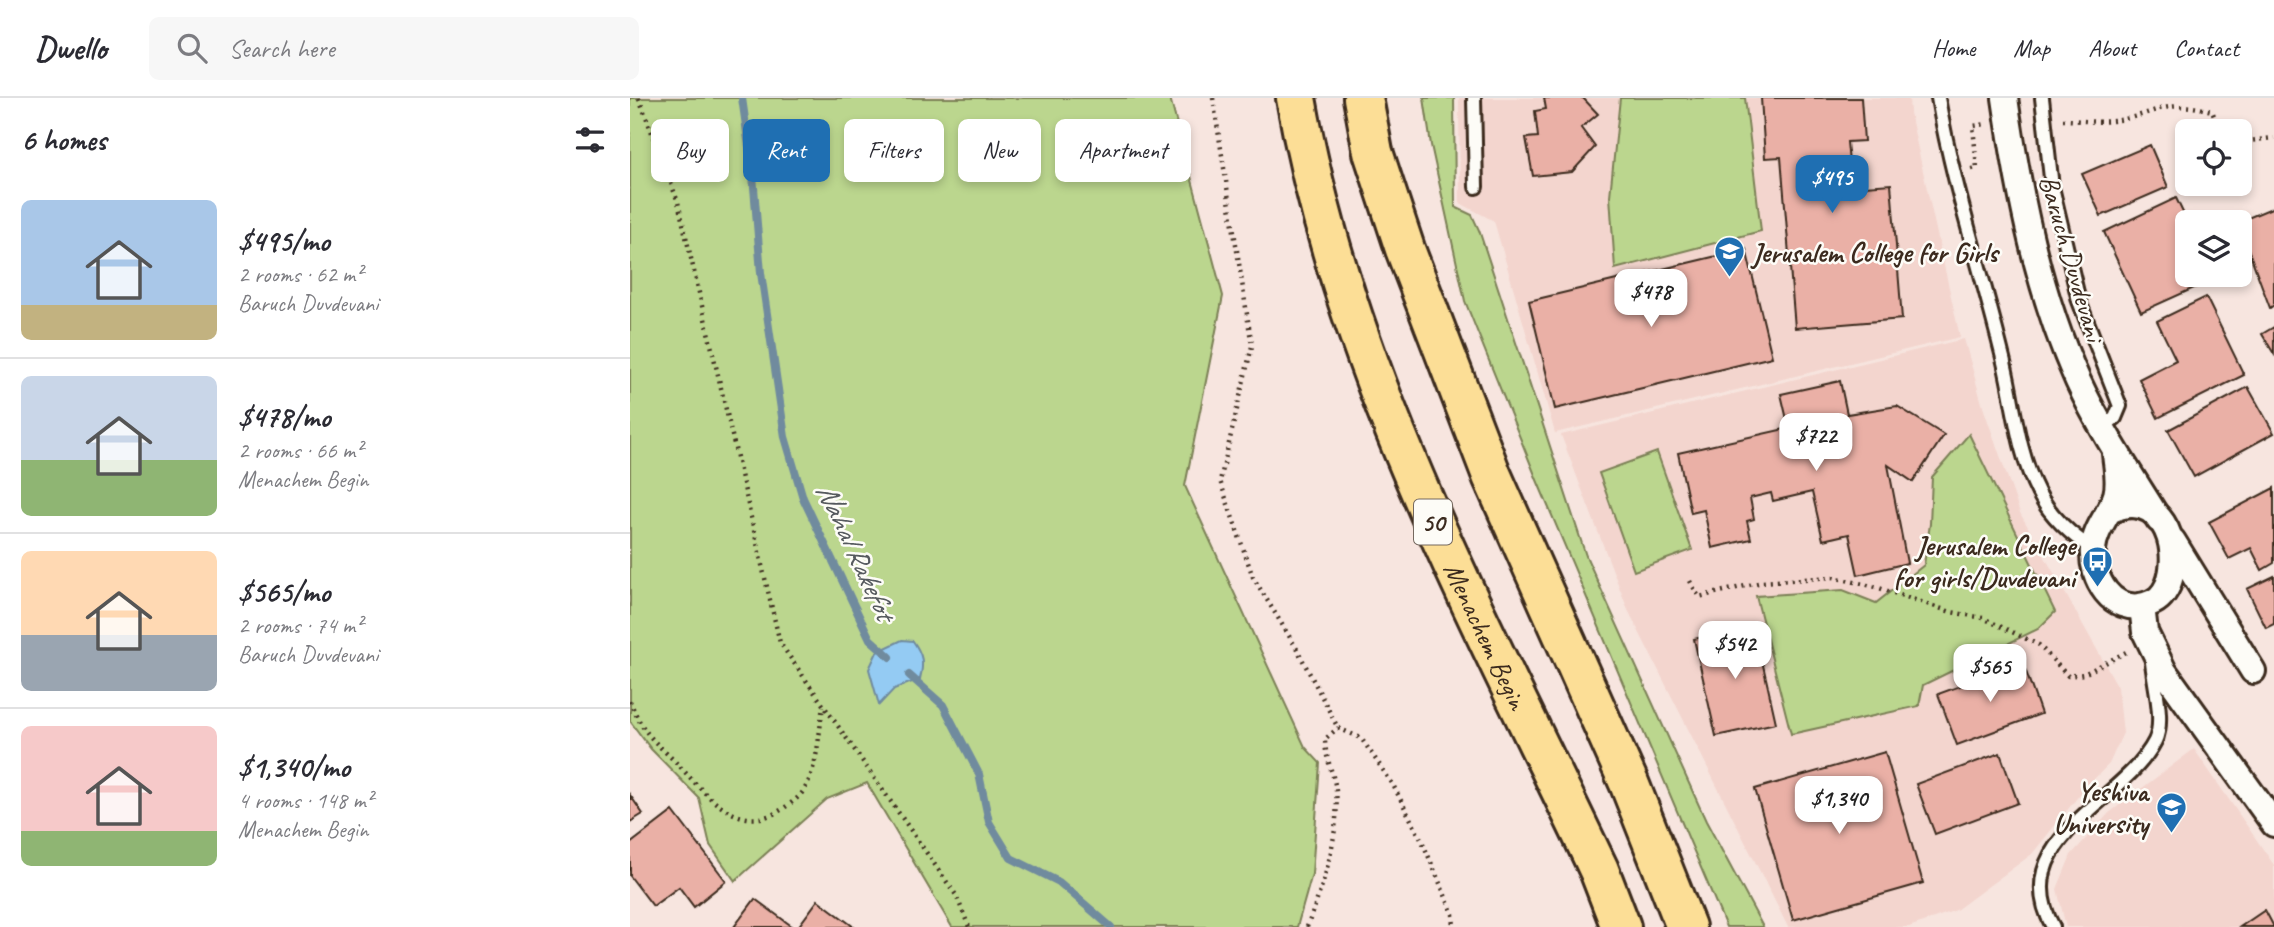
<!DOCTYPE html>
<meta charset="utf-8">
<style>
body{margin:0;font-family:Caveat,sans-serif;background:#f7f7f7;color:#2b2b33;height:100vh;display:flex;flex-direction:column;font-size:26px;white-space:nowrap}
*{box-sizing:border-box;margin:0}
p{font-size:23px;color:#7c7c81}
.icon{flex:none;width:38px;height:38px;fill:none;stroke:currentColor;stroke-width:2;stroke-linecap:round;stroke-linejoin:round}
.map{position:relative;flex:1;overflow:hidden}
.details{display:flex;flex-direction:column;background:#fff;width:630px}
.details>*{flex:none}
.banner{position:absolute;left:21px;top:21px;width:665px;height:63px;display:flex;gap:14px}
.fabs{position:absolute;left:1545px;top:21px;display:grid;gap:14px}
.fabs a{display:grid;place-items:center;width:77px;height:77px;border-radius:10px;background:#fff;box-shadow:0 4px 10px #0003;font-size:35px}
.price{position:absolute;translate:-50% -60px;padding:0 16px;border-radius:14px;background:#fff;color:#222;font-size:23px;line-height:46px;filter:drop-shadow(0 2px 4px #0008)}
.price::after{content:'';position:absolute;left:50%;top:42px;width:21px;height:16px;margin-left:-10px;background:inherit;clip-path:polygon(0 0,100% 0,50% 100%)}
.price.active{background:#1f6fb2;color:#fff}
ul{padding:0;list-style:none}
li{display:flex;align-items:center;gap:21px;height:175px;padding:0 21px}
li+li{border-top:2px solid #e1e1e2}
li span{display:grid;place-items:center;flex:none;width:196px;height:140px;border-radius:10px;color:#555}
li>.icon{margin-inline-start:auto}
span .icon{width:84px;height:84px;fill:#fffc;stroke-width:1}
li b{font-size:30px}
h2{display:flex;justify-content:space-between;align-items:center;height:84px;padding:0 21px;font-size:30px}
.pill{padding:0 24px;border-radius:10px;background:#fff;box-shadow:0 4px 10px #0003;font-size:24px;line-height:63px}
.pill.active{background:#1f6fb2;color:#fff}
header{display:flex;align-items:center;gap:42px;box-sizing:border-box;height:98px;padding:0 35px;background:#fff;border-bottom:2px solid #e1e1e2}
header strong{font-size:33px}
nav{display:flex;gap:38px;margin-inline-start:auto;font-size:24px}
.search{width:490px;height:63px;background:#f7f7f7;display:flex;align-items:center;gap:18px;box-sizing:border-box;padding:0 24px;border-radius:10px;color:#7c7c81;font-size:26px}
main{display:flex;flex:1;min-height:0}
.map>svg:first-child{display:block}
.built{fill:#f3d5ce}
.green{fill:#bbd68e;stroke:#7b8056;stroke-width:2}
.water{fill:#94cbf3;stroke:#708b9e;stroke-width:2}
.lines{fill:none;stroke-linecap:round;stroke-linejoin:round}
.stream{stroke:#708b9e;stroke-width:8}
.building{fill:#eab0a6;stroke:#3b2a1e;stroke-width:2}
.service-casing{stroke:#3b2a1e;stroke-width:18}
.minor-casing{stroke:#3b2a1e;stroke-width:30}
.motorway-casing{stroke:#3b2a1e;stroke-width:44}
.path{stroke:#3b2a1e;stroke-width:4.5;stroke-dasharray:2 5;stroke-linecap:butt}
.service{stroke:#fdfcf7;stroke-width:12}
.minor{stroke:#fdfcf7;stroke-width:24}
.motorway{stroke:#fcde96;stroke-width:38}
.labels{text-anchor:middle;dominant-baseline:central;stroke-width:5;stroke-linejoin:round;paint-order:stroke}
.shield{fill:#fdfcf7;stroke:#75695f;stroke-width:2}
.shield-label{font-size:26px;font-weight:bold;fill:#3b2a1e}
.poi-label{font-size:28px;font-weight:bold;fill:#3b2a1e;stroke:#fdfcf7;text-anchor:end}
.street-label{font-size:28px;fill:#3b2a1e;stroke:#fdfcf7}
.water-label{font-size:30px;font-style:italic;fill:#565a5e;stroke:#fdfcf7}
</style>
<header>
<strong>Dwello</strong>
<div class="search"><svg class="icon" aria-label="search" viewBox="0 0 24 24"><circle cx="10" cy="10" r="6"/><path d="M15 15l6 6"/></svg>Search here</div>
<nav><a>Home</a><a>Map</a><a>About</a><a>Contact</a></nav>
</header>
<main>
<section class="details">
<h2>6 homes<svg class="icon" aria-label="filters" viewBox="0 0 24 24"><path d="M4 7h16M4 17h16"/><circle cx="9" cy="7" r="2"/><circle cx="15" cy="17" r="2"/></svg></h2>
<ul>
<li><span style="background:linear-gradient(#a9c7e8 75%,#c2b280 0)"><svg class="icon" aria-label="home" viewBox="0 0 24 24"><path d="M3 11l9-7 9 7M6 9v11h12V9"/></svg></span><div><b>$495/mo</b><p>2 rooms · 62 m²</p><p>Baruch Duvdevani</p></div></li>
<li><span style="background:linear-gradient(#c9d6e8 60%,#8fb573 0)"><svg class="icon" aria-label="home" viewBox="0 0 24 24"><path d="M3 11l9-7 9 7M6 9v11h12V9"/></svg></span><div><b>$478/mo</b><p>2 rooms · 66 m²</p><p>Menachem Begin</p></div></li>
<li><span style="background:linear-gradient(#ffd9b3 60%,#9aa5b1 0)"><svg class="icon" aria-label="home" viewBox="0 0 24 24"><path d="M3 11l9-7 9 7M6 9v11h12V9"/></svg></span><div><b>$565/mo</b><p>2 rooms · 74 m²</p><p>Baruch Duvdevani</p></div></li>
<li><span style="background:linear-gradient(#f6c9c9 75%,#8fb573 0)"><svg class="icon" aria-label="home" viewBox="0 0 24 24"><path d="M3 11l9-7 9 7M6 9v11h12V9"/></svg></span><div><b>$1,340/mo</b><p>4 rooms · 148 m²</p><p>Menachem Begin</p></div></li>
</ul>
</section>
<div class="map">
<svg width="1644" height="829" viewBox="0 0 1644 829">
<rect width="100%" height="100%" fill="#f7e5df"/>
<filter id="ink" filterUnits="userSpaceOnUse"><feTurbulence type="fractalNoise" baseFrequency=".0143" numOctaves="2"/><feDisplacementMap in="SourceGraphic" scale="14" xChannelSelector="R" yChannelSelector="G"/><feConvolveMatrix kernelMatrix="1 2 1 2 8 2 1 2 1" color-interpolation-filters="sRGB"/></filter>
<g filter="url(#ink)">
<g class="built">
<path d="M829,0H1279L1280,15L1330,239L925,335L864,123L830,105Z"/>
<path d="M1334,241L1353,309L1390,415L1488,589L1493,635L1479,666L1455,690L1402,756L1326,812L1279,829H1158L998,512L931,337Z"/>
<path d="M1564,651L1644,767V829H1436L1427,791L1441,757L1479,715Z"/>
</g>
<g class="green">
<path d="M0,0H540L593,198L555,388L675,649L690,665L682,776L667,829H322L237,685L197,701L105,783L80,747L69,700L21,651L0,623Z"/>
<path d="M794,0H824L825,109L842,117L849,132L956,458L1076,723L1133,829H1096L907,382L835,203L801,47Z"/>
<path d="M990,0H1115L1131,133L985,171L980,98Z"/>
<path d="M1339,336L1425,514L1408,531L1293,587L1289,608L1161,636L1126,498L1213,492L1246,505L1294,467L1300,426L1302,379Z"/>
<path d="M1027,354L1062,452L1004,473L969,375Z"/>
</g>
<path class="water" d="M272,542L283,543C293,557 294,565 290,581L264,591L249,607L239,571L247,554Z"/>
<g class="lines">
<g class="stream">
<path d="M112,0L123,77L131,175L155,339L173,400L240,541L260,559"/>
<path d="M279,577L313,607L349,676L359,724L381,760L429,784L481,829"/>
</g>
</g>
<g class="building">
<path d="M914,0H953L968,16L951,30L965,49L942,74L903,78L896,40L908,39L905,13L916,11Z"/>
<path d="M1131,0H1231L1234,43L1217,44L1220,75L1233,74L1235,88L1261,86L1272,221L1165,230L1151,59L1135,60Z"/>
<path d="M1520,47L1538,89L1471,118L1452,76Z"/>
<path d="M1546,100L1558,125V177H1582L1584,181L1511,214L1474,134Z"/>
<path d="M1644,109V207L1640,210L1608,124Z"/>
<path d="M1116,151L1142,259L925,311L899,203Z"/>
<path d="M1576,199L1614,277L1528,320L1509,281L1546,262L1527,223Z"/>
<path d="M1644,229V256L1632,236Z"/>
<path d="M1210,283L1217,316L1267,308L1314,337L1283,384L1258,367L1277,465L1228,477L1219,436L1193,442L1182,394L1143,403L1141,395L1120,400L1124,421L1117,423L1121,441L1082,450L1074,412L1061,415L1048,355L1159,330L1151,296Z"/>
<path d="M1618,289L1644,335L1564,379L1538,332Z"/>
<path d="M1644,390V465L1632,472L1621,450L1599,461L1579,424Z"/>
<path d="M1644,478V526L1636,530L1617,491Z"/>
<path d="M1124,527L1146,625L1086,638L1064,541Z"/>
<path d="M1393,565L1411,616L1327,647L1308,596Z"/>
<path d="M1255,654L1293,785L1163,822L1125,691Z"/>
<path d="M1370,655L1388,705L1305,736L1286,686Z"/>
<path d="M0,697L13,716L0,724Z"/>
<path d="M43,713L96,783L64,809L49,789L23,808L0,778V746Z"/>
<path d="M125,801L163,829H104Z"/>
<path d="M188,802L224,829H168Z"/>
<path d="M1635,812L1644,829H1610Z"/>
</g>
<g class="lines">
<defs>
<g id="service">
<path d="M844,0L846,89"/>
<path d="M1308,0C1323,88 1352,173 1373,260C1384,304 1387,353 1408,394C1419,417 1442,438 1463,451"/>
<path d="M1412,0L1422,89L1449,203L1490,308L1485,320L1474,328"/>
<path d="M1423,829C1375,742 1494,704 1525,643C1535,623 1524,586 1522,564"/>
</g>
<g id="minor">
<path d="M1375,0C1389,97 1408,194 1448,283C1470,331 1501,377 1529,422"/>
<path d="M1478,414C1528,387 1554,446 1538,487C1533,498 1527,504 1515,507C1482,516 1461,481 1463,451C1465,430 1480,416 1486,397C1490,385 1486,368 1485,355"/>
<path d="M1543,443L1623,573"/>
<path d="M1512,508L1515,534L1534,573L1644,726"/>
</g>
<g id="motorway">
<path id="s1" d="M666,0C714,275 851,523 969,772L991,829"/>
<path d="M733,0L743,54L775,151L862,378L999,685L1056,829"/>
</g>
</defs>
<use href="#service" class="service-casing"/>
<use href="#minor" class="minor-casing"/>
<use href="#motorway" class="motorway-casing"/>
<g class="path">
<path d="M9,0L48,104L150,545L326,797L339,829"/>
<path d="M583,0L622,248L590,383L623,479L667,551L708,630L731,640L762,685L792,743L823,816L824,829"/>
<path d="M1433,22C1449,22 1467,25 1483,23C1528,17 1531,0 1582,13L1588,27L1599,33"/>
<path d="M1610,39L1618,43L1644,40"/>
<path d="M1342,71L1347,70L1343,28L1356,26"/>
<path d="M1060,483L1069,499L1132,484L1203,479L1246,489L1321,514L1353,520L1409,547L1438,578L1454,576L1500,552"/>
<path d="M0,603C16,643 29,645 55,674C82,704 113,738 154,710C161,705 170,699 174,692C188,669 189,634 193,608"/>
<path d="M677,829C693,788 710,737 706,693C704,675 695,661 695,641L708,630"/>
</g>
<use href="#service" class="service"/>
<use href="#minor" class="minor"/>
<use href="#motorway" class="motorway"/>
</g>
</g>
<defs>
<symbol id="university-pin" viewBox="-11 -11 22 30"><path d="M0 17L-7.5 6A9.5 9.5 0 1 1 7.5 6Z" fill="#1f6fb2" stroke="#fdfcf7"/><path d="M0-5L7-2L0 1L-7-2ZM-4 1L0 2.5L4 1V4Q0 6-4 4Z" fill="#fff"/></symbol>
<symbol id="bus-pin" viewBox="-11 -11 22 30"><path d="M0 17L-7.5 6A9.5 9.5 0 1 1 7.5 6Z" fill="#1f6fb2" stroke="#fdfcf7"/><path d="M-5-6H5V4H4V6H2V4H-2V6H-4V4H-5ZM-3.5-4V0h7V-4ZM-3.5 1.2v1.5H-2V1.2ZM2 1.2v1.5H3.5V1.2Z" fill="#fff"/></symbol>
</defs>
<g fill-rule="evenodd">
<use href="#university-pin" x="1082" y="136" width="35" height="47"/>
<use href="#bus-pin" x="1450" y="446" width="35" height="47"/>
<use href="#university-pin" x="1524" y="692" width="35" height="47"/>
</g>
<g class="labels">
<rect class="shield" x="784" y="401.5" width="38" height="45" rx="5"/>
<g class="shield-label">
<text x="803" y="424">50</text>
</g>
<g class="poi-label">
<text x="1122" y="154" text-anchor="start">Jerusalem College for Girls</text>
<text x="1445" y="447">Jerusalem College<tspan x="1445" dy="32">for girls/Duvdevani</tspan></text>
<text x="1518" y="693">Yeshiva<tspan x="1518" dy="32">University</tspan></text>
</g>
<g class="street-label">
<text transform="translate(1442 160) rotate(74)">Baruch Duvdevani</text>
<text stroke="none"><textPath href="#s1" startOffset="572">Menachem Begin</textPath></text>
</g>
<g class="water-label">
<text transform="translate(226 453) rotate(65)">Nahal Rakefot</text>
</g>
</g>
</svg>
<div class="fabs">
<a><svg class="icon" aria-label="locate" viewBox="0 0 24 24"><circle cx="12" cy="12" r="6"/><path d="M12 2v4M12 18v4M2 12h4M18 12h4"/></svg></a>
<a><svg class="icon" aria-label="layers" viewBox="0 0 24 24"><path d="M12 4l9 5-9 5-9-5zM3 14l9 5 9-5"/></svg></a>
</div>
<b class="price active" style="left:1202px;top:117px">$495</b>
<b class="price" style="left:1021px;top:231px">$478</b>
<b class="price" style="left:1186px;top:375px">$722</b>
<b class="price" style="left:1105px;top:583px">$542</b>
<b class="price" style="left:1360px;top:606px">$565</b>
<b class="price" style="left:1209px;top:738px">$1,340</b>
<div class="banner">
<a class="pill">Buy</a>
<a class="pill active">Rent</a>
<a class="pill">Filters</a>
<a class="pill">New</a>
<a class="pill">Apartment</a>
</div>
</div>
</main>
